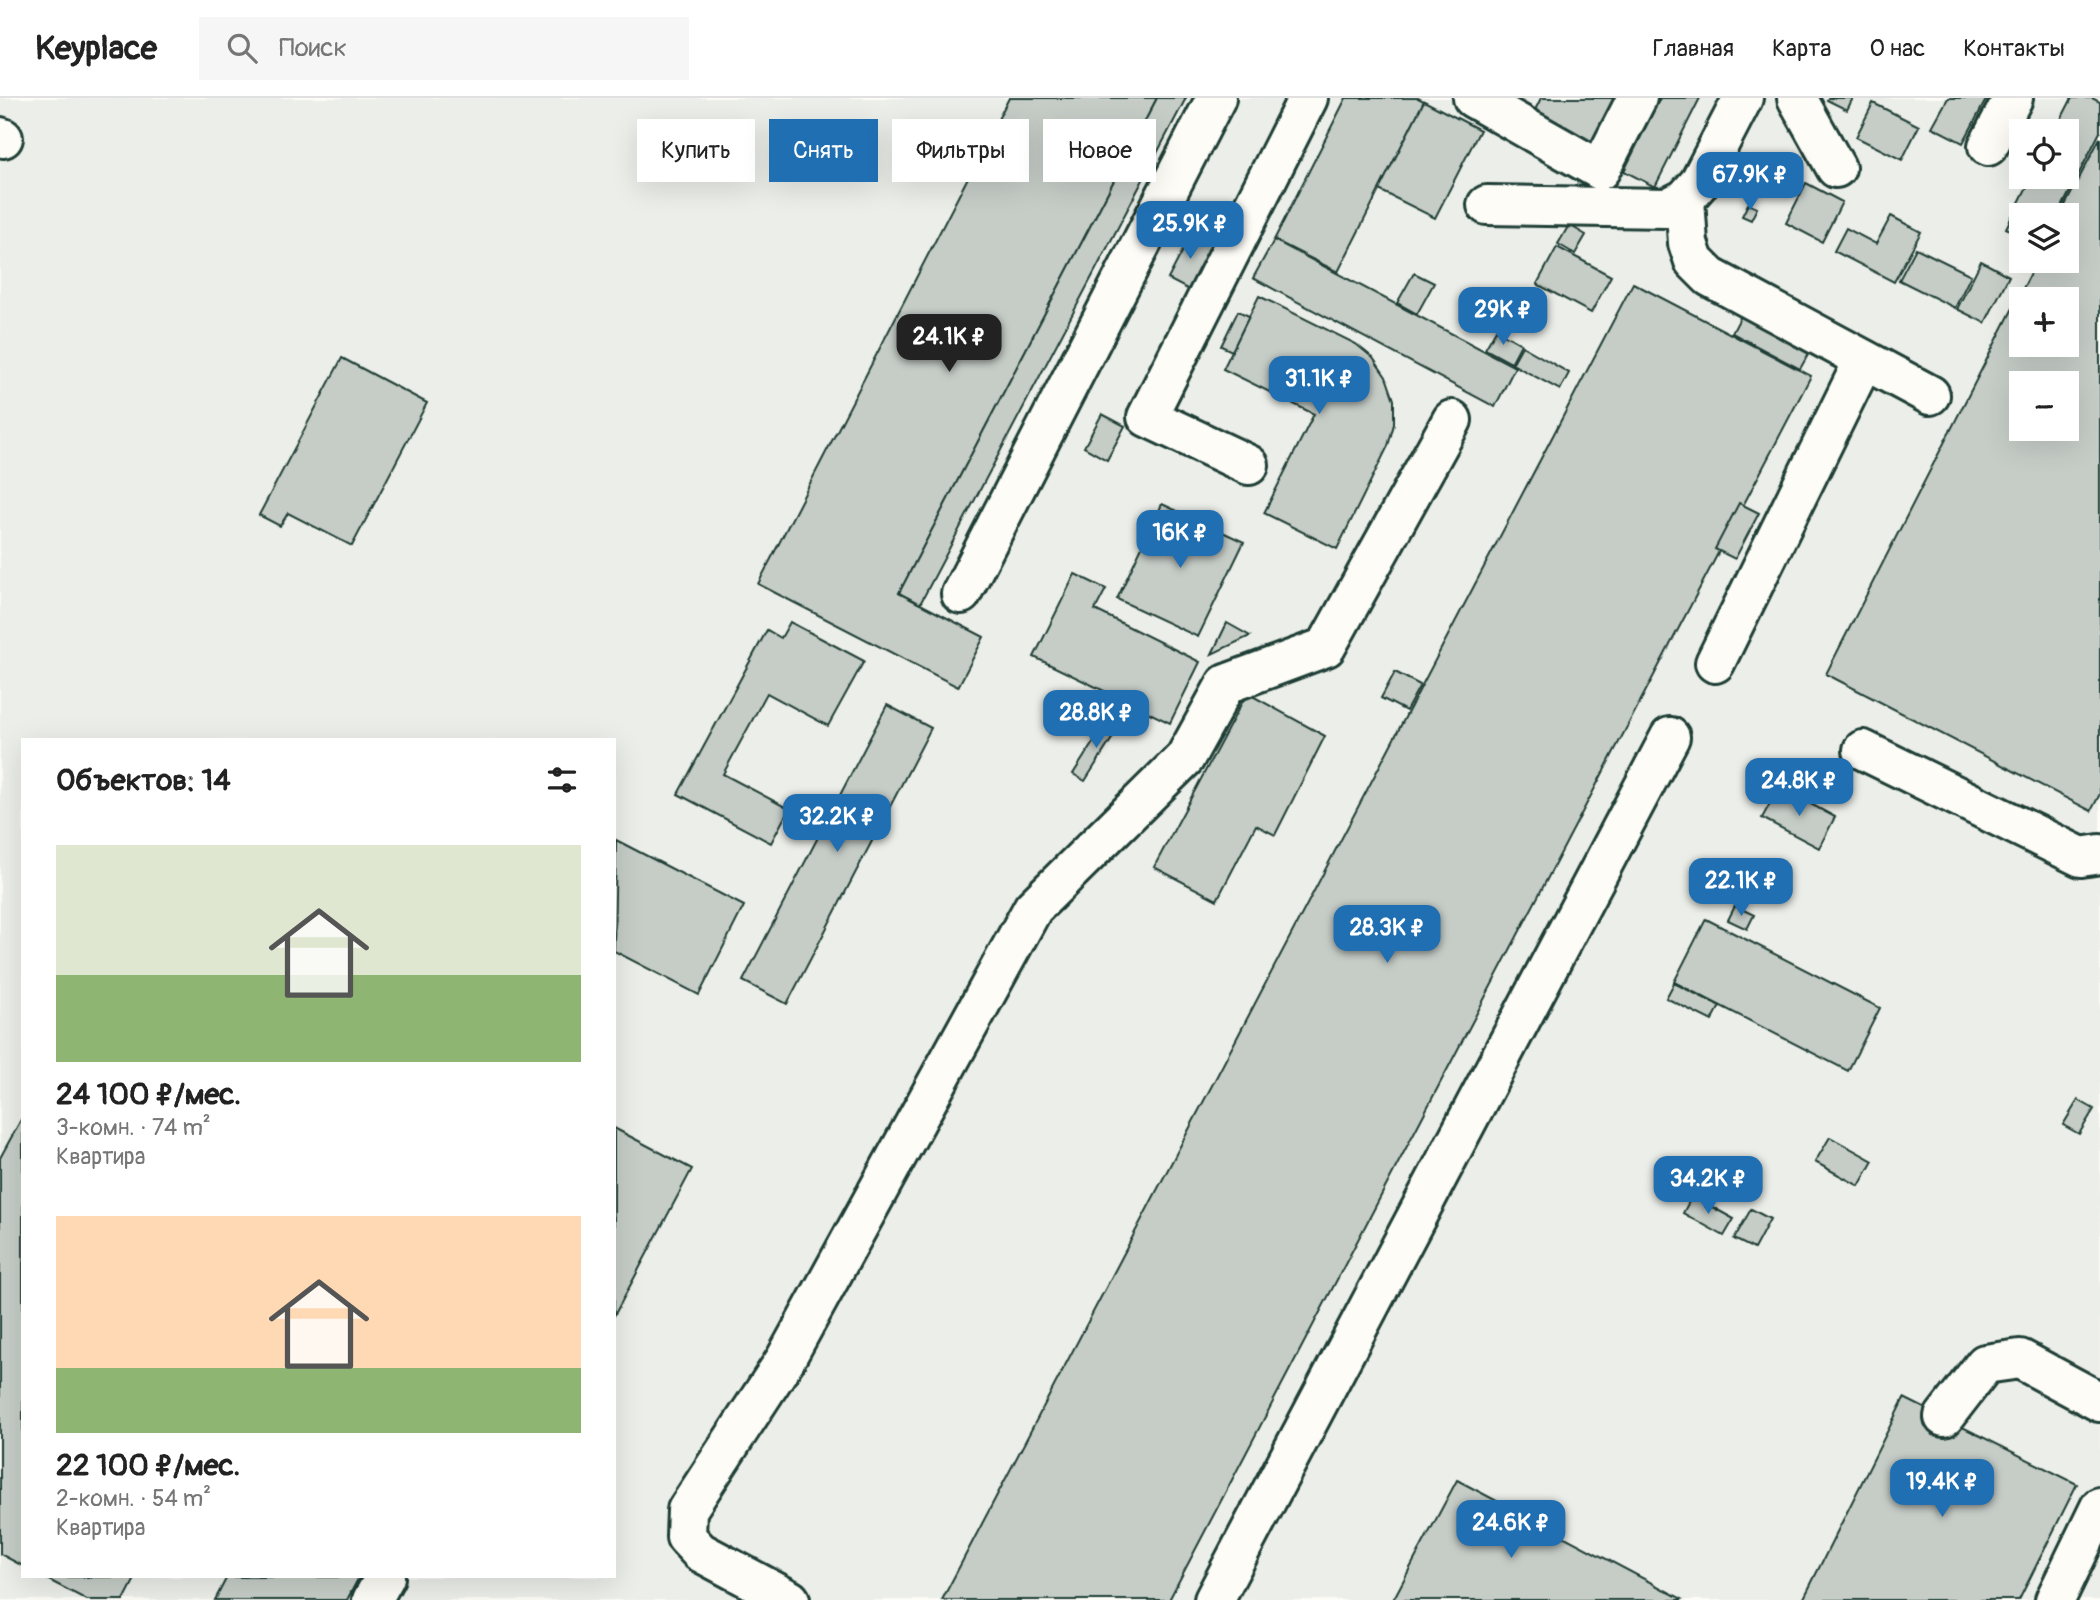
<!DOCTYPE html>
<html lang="ru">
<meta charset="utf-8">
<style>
body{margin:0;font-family:Pangolin,sans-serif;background:#f6f6f6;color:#222;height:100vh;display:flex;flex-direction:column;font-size:26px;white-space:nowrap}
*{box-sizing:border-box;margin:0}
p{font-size:23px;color:#767676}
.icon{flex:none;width:38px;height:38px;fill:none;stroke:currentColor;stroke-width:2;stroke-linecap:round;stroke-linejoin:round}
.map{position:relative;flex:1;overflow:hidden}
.side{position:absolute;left:21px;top:640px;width:595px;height:840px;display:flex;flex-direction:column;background:#fff;border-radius:0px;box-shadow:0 7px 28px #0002}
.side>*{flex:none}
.guide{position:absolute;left:637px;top:21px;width:665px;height:63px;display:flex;gap:14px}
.controls{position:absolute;left:2009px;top:21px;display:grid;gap:14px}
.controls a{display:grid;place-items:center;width:70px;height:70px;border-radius:0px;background:#fff;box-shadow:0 7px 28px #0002;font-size:35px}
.price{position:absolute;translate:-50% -60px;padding:0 16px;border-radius:14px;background:#1f6fb2;color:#fff;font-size:23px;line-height:46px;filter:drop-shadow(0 2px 4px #0008)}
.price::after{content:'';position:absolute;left:50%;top:42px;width:21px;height:16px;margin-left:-10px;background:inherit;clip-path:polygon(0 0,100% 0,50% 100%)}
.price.current{background:#222;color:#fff}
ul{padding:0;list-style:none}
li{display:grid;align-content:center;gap:14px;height:371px;padding:0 35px}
li span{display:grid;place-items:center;height:217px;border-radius:0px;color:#555}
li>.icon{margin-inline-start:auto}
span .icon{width:126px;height:126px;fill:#fffc;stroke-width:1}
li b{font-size:30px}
h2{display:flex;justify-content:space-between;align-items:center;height:84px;padding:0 35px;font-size:30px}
.chip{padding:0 24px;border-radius:0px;background:#fff;box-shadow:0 7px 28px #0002;font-size:24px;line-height:63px}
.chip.current{background:#1f6fb2;color:#fff}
header{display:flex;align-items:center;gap:42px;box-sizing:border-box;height:98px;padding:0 35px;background:#fff;border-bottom:2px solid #e0e0e0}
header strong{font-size:33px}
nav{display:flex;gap:38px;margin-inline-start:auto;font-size:24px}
.search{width:490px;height:63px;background:#f6f6f6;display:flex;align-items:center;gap:18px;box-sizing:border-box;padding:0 24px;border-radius:0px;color:#767676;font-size:26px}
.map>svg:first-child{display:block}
.built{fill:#eceee9;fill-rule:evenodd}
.building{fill:#c6cdc7;stroke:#1f3d34;stroke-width:2;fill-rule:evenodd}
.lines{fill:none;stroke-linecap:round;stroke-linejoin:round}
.minor-casing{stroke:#1f3d34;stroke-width:44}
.minor{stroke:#fdfcf7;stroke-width:38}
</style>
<header>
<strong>Keyplace</strong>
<div class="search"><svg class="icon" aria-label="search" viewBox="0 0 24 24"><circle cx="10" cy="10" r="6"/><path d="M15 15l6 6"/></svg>Поиск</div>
<nav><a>Главная</a><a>Карта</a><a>О нас</a><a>Контакты</a></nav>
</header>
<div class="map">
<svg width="2100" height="1502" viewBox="0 0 2100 1502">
<rect width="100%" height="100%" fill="#fdfcf7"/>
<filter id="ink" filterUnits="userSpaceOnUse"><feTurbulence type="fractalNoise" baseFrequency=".0143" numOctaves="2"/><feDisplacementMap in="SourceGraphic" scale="14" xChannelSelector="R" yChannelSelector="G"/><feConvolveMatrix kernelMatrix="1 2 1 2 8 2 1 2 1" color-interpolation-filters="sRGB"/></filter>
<g filter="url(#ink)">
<path class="built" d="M0,0H2100V1502H0ZM2021,33H2067V79H2021ZM2021,117H2067V163H2021ZM2021,201H2067V247H2021ZM2021,285H2067V331H2021ZM23,642H614V1479H23Z"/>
<g class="building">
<path d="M1009,0H1157L899,495L984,539L958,589L758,486Z"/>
<path d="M1157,0H1186L920,506L899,495Z"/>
<path d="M1346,0H1418L1424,3L1338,174L1274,142Z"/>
<path d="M1541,0H1618L1591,53L1530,22Z"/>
<path d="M1660,0H1700L1655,89L1624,73Z"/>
<path d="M1828,0H1853L1847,12L1827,2Z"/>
<path d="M1948,0H1987L1963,45L1932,29Z"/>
<path d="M2072,0H2092L2100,4V34L2058,117H2021V138L2006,130L2032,79H2067V33H2055Z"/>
<path d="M1424,3L1480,32L1435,120L1379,92Z"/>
<path d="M1873,5L1919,28L1902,62L1856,39Z"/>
<path d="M2100,40V696L2091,713L1826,576L2037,163H2067V117H2060ZM2021,201H2067V247H2021ZM2021,285H2067V331H2021Z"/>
<path d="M1806,85L1842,104L1822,144L1786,125Z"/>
<path d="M1748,106L1757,110L1751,122L1742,118Z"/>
<path d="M1891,118L1921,134L1894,184L1834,153L1846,130L1876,146Z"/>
<path d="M1569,127L1586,137L1575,156L1558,146Z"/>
<path d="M1192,135L1213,145L1189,192L1168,181Z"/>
<path d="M1274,142L1515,269L1495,309L1253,180Z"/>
<path d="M1557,149L1611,178L1591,215L1537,186Z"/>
<path d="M1916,150L1971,177L1955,210L1899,182Z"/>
<path d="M1981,163L2009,178L1985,225L1957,211Z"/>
<path d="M1414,175L1434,185L1417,216L1397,205Z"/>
<path d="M1633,185L1811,278L1169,1502H942Z"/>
<path d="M1259,198L1356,246L1373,260L1386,279L1394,302V326L1388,348L1337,451L1264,415L1314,316L1223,271Z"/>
<path d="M1744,212L1813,248L1800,271L1732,235Z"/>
<path d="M1238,213L1249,218L1232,253L1221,248Z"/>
<path d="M1496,232L1521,246L1511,265L1485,251Z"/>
<path d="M1522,248L1569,275L1560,292L1512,266Z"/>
<path d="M342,260L427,305L352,448L288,415L280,428L259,417Z"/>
<path d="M1102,316L1125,328L1107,362L1084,349Z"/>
<path d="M1739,405L1759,415L1735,461L1715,451Z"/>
<path d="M1162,406L1244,444L1198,539L1117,501Z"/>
<path d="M1075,476L1106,491L1095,512L1200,564L1170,625L1034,559Z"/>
<path d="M790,524L864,563L828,628L767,595L723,676L789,711L771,745L678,696L767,532L781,540Z"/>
<path d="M1227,525L1250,538L1212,556Z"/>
<path d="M1395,574L1420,587L1406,613L1381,600Z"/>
<path d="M1247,595L1325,638L1275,737L1256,727L1217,802L1154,769Z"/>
<path d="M887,607L931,630L787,906L743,883Z"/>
<path d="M1108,621L1120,628L1085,683L1073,676Z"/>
<path d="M1779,689L1835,719L1819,750L1762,720Z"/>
<path d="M616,742L744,808L699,897L614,853Z"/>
<path d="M1735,808L1754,817L1747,831L1728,822Z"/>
<path d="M1706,821L1880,910L1848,973L1674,884Z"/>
<path d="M1674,885L1720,908L1712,923L1666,900Z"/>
<path d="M2078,1002L2094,1011L2079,1036L2063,1027Z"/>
<path d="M23,1018V1468L0,1456V1060Z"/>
<path d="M614,1030L692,1071L614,1218Z"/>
<path d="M1830,1039L1873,1063L1859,1088L1815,1064Z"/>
<path d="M1692,1098L1734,1121L1724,1138L1683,1115Z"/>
<path d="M1751,1111L1770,1121L1754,1151L1734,1141Z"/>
<path d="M1904,1300L2077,1386L2019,1502H1803Z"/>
<path d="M1457,1382L1682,1501L1681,1502H1393Z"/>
<path d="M43,1479H136L124,1502H87Z"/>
<path d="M227,1479H359L347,1502H215Z"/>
</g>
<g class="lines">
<defs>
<g id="minor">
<path d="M1473,0L1600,72L1637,0"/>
<path d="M1797,0L1836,70"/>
<path d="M0,39L3,40"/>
<path d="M1988,48L2013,0"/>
<path d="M1685,101L1688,145L1694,163L1710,179L1930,297"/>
<path d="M1487,107L1667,110L1685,101L1699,85L1743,0"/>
<path d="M1249,367L1147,319L1308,0"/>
<path d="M961,496L1216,0"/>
<path d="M1715,565L1864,262"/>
<path d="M1863,652L2081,759L2100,756"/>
<path d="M1944,1319L1985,1266L2020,1261L2100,1304"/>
<path d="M372,1502L385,1479"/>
<path d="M790,1502L700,1454L686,1439L687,1412L785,1262L1033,810L1185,660L1226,586L1326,549L1452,322"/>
<path d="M1214,1502L1670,639"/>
<path d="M2055,1502L2100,1409"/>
</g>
</defs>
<use href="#minor" class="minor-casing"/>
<use href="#minor" class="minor"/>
</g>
</g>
</svg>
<div class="controls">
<a><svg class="icon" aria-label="locate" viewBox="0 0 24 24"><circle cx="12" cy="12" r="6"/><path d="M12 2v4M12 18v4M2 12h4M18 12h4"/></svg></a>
<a><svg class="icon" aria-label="layers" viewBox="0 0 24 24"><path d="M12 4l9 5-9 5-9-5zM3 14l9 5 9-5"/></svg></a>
<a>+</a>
<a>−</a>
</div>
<b class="price" style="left:1750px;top:114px">67.9K ₽</b>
<b class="price" style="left:1190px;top:163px">25.9K ₽</b>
<b class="price" style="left:1503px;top:249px">29K ₽</b>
<b class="price current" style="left:949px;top:276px">24.1K ₽</b>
<b class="price" style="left:1319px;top:318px">31.1K ₽</b>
<b class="price" style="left:1180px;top:472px">16K ₽</b>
<b class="price" style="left:1096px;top:652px">28.8K ₽</b>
<b class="price" style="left:1799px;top:720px">24.8K ₽</b>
<b class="price" style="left:837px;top:756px">32.2K ₽</b>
<b class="price" style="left:1741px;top:820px">22.1K ₽</b>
<b class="price" style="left:1387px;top:867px">28.3K ₽</b>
<b class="price" style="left:1708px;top:1118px">34.2K ₽</b>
<b class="price" style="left:1942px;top:1421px">19.4K ₽</b>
<b class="price" style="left:1511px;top:1462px">24.6K ₽</b>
<div class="guide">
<a class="chip">Купить</a>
<a class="chip current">Снять</a>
<a class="chip">Фильтры</a>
<a class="chip">Новое</a>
</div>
<section class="side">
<h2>Объектов: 14<svg class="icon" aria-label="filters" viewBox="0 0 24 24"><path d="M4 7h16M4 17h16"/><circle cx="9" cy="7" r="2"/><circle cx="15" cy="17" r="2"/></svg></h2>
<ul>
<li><span style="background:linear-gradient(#dfe7d0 60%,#8fb573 0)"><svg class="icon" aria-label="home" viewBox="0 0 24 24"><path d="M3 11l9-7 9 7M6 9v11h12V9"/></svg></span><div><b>24 100 ₽/мес.</b><p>3-комн. · 74 m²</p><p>Квартира</p></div></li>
<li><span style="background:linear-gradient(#ffd9b3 70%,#8fb573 0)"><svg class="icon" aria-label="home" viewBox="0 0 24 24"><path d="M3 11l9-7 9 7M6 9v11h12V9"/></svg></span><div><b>22 100 ₽/мес.</b><p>2-комн. · 54 m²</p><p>Квартира</p></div></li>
</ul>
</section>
</div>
